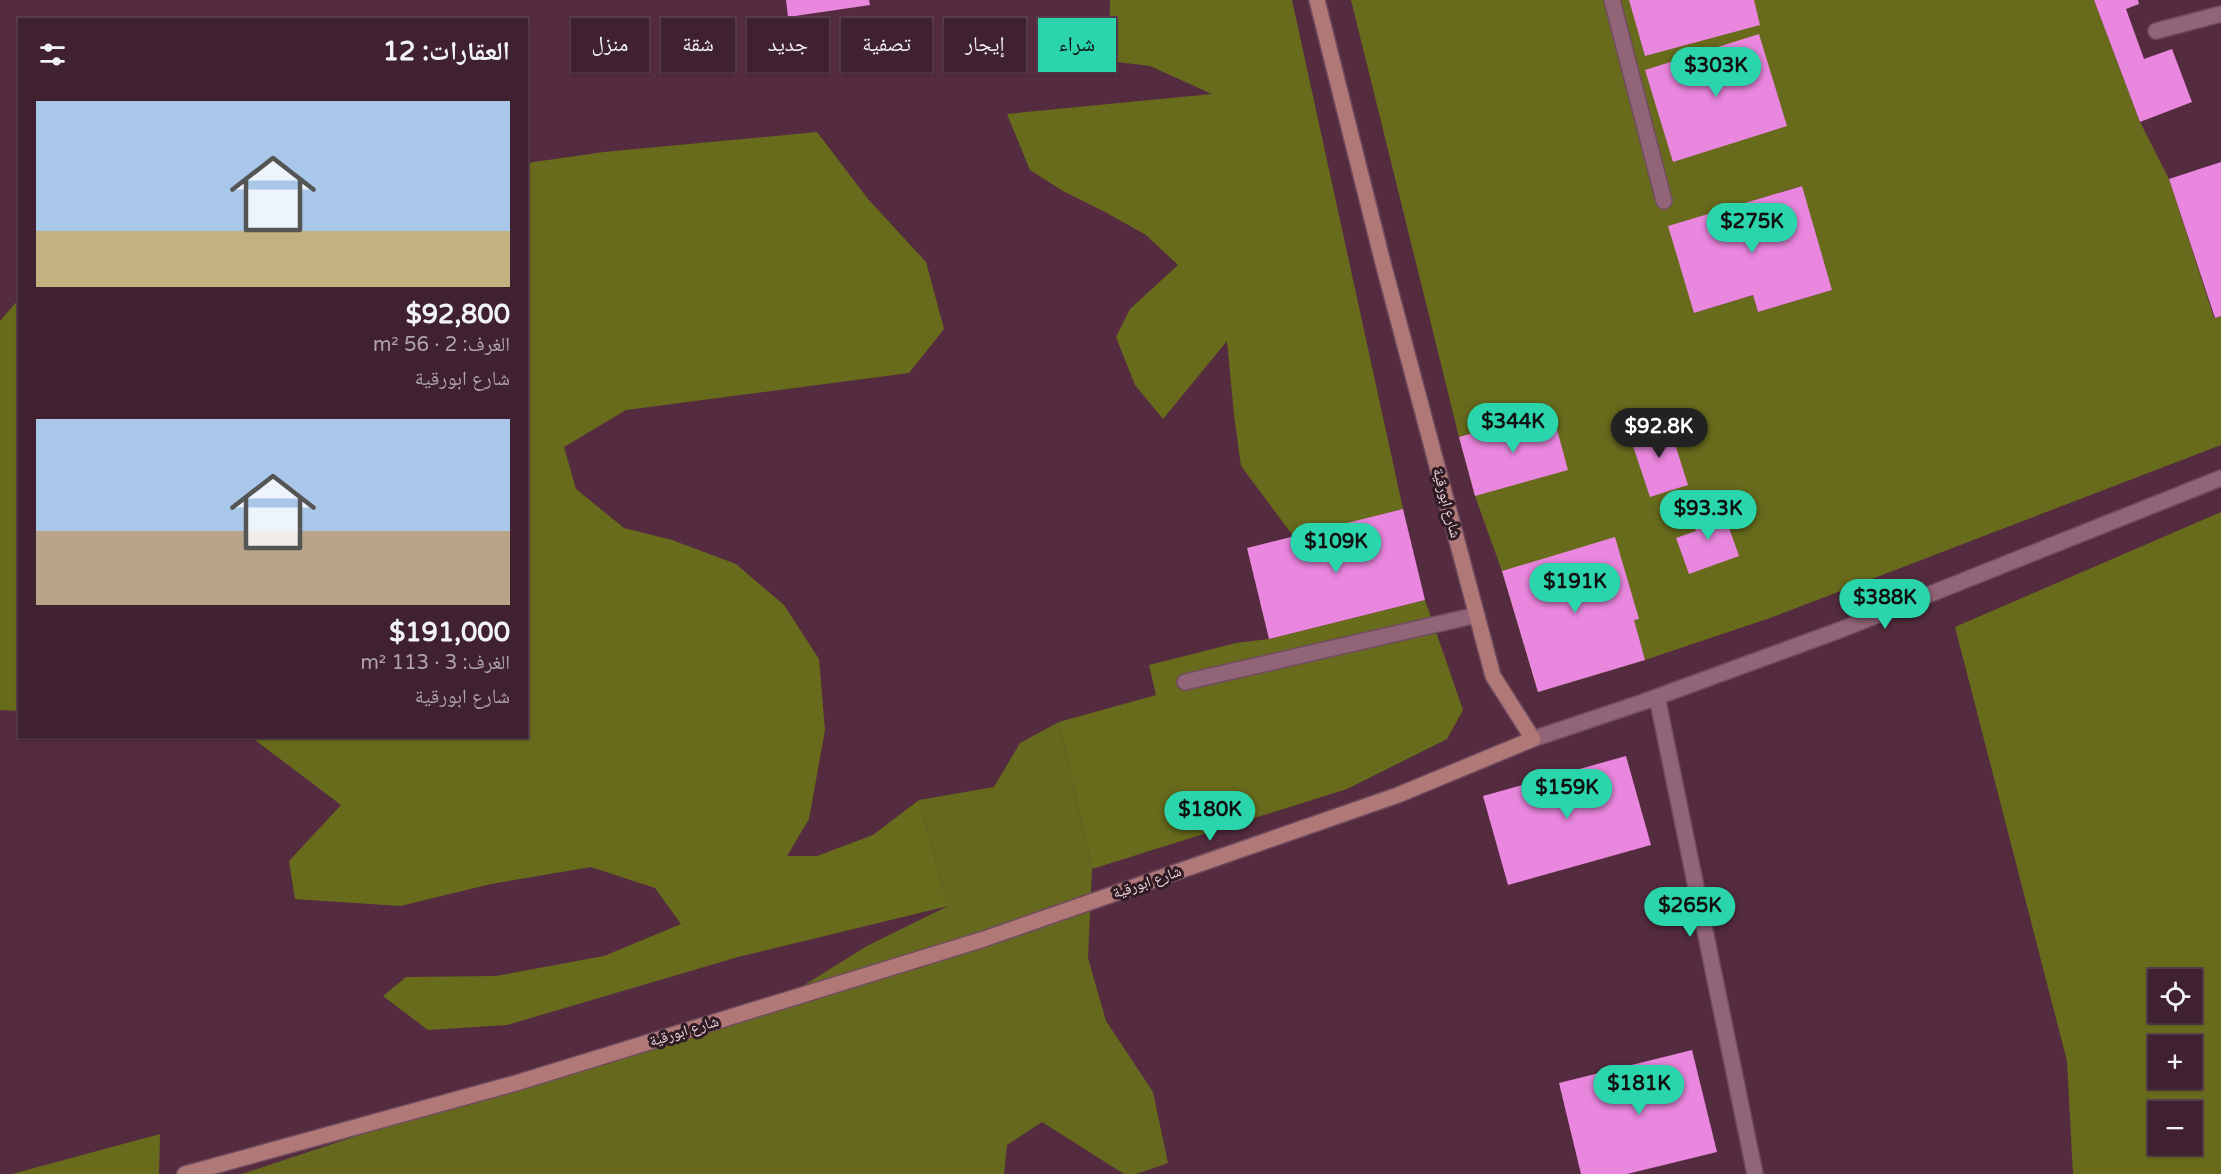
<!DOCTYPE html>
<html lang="ar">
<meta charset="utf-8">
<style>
body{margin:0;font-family:"Varela Round","Noto Naskh Arabic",sans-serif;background:#4b2e3b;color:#f1f3f6;direction:rtl;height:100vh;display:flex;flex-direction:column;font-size:22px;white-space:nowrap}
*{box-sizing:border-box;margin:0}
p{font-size:20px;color:#aea3aa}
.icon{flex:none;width:33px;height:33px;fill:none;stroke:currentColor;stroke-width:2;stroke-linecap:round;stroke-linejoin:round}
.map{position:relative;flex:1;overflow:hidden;direction:ltr}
.panel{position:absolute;left:18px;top:18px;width:510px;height:720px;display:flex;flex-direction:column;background:#40212f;border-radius:0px;box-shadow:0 2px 4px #0004,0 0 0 2px #593e4b;direction:rtl}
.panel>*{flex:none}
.top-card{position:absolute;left:546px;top:18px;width:570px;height:54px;direction:rtl;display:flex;gap:12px}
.controls{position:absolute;left:2148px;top:969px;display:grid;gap:12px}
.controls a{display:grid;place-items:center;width:54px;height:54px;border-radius:0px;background:#40212f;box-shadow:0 2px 4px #0004,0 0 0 2px #593e4b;font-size:30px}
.price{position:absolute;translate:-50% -51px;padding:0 14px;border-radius:21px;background:#2ad5ac;color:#111;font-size:20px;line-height:39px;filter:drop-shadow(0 2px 3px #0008)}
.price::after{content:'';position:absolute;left:50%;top:36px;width:18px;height:14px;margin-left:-9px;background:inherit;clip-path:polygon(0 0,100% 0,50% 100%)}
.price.active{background:#222;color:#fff}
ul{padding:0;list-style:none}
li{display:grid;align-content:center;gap:12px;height:318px;padding:0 18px}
li span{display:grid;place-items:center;height:186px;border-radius:0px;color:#555}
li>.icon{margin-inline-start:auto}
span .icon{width:108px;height:108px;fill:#fffc;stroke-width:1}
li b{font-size:26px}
h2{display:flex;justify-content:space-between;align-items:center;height:72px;padding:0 18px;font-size:26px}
.chip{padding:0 21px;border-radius:0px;background:#40212f;box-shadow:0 2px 4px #0004,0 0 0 2px #593e4b;font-size:21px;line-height:54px}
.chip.active{background:#2ad5ac;color:#111}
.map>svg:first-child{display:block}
.green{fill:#686b1c;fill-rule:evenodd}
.forest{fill:#66691d}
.building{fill:#e986dd}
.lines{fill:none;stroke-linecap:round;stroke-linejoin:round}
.minor-casing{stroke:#704c5e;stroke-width:18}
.secondary-casing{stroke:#704c5e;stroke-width:18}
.minor{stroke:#926478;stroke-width:15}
.secondary{stroke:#b17878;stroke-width:15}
.labels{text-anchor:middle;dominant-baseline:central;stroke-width:6;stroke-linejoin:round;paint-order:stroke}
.street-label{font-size:15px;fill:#efd4df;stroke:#2f1b24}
</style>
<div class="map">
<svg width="2221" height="1174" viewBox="0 0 2221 1174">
<rect width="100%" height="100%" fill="#552c3f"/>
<g class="green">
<path d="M1110,0H1292L1403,509L1294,537L1241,466L1234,415L1227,341L1163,419L1135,385L1116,337L1130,309L1178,265L1146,235L1105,212L1063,191L1030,170L1007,114L1212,94L1150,66L1109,61Z"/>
<path d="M1351,0H2094L2140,122L2169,179L2214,318L2221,316V445L1770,618L1645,660L1538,692L1502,571L1475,496L1459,437ZM1801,186L1832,290L1758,312L1753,295L1694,313L1684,222Z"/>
<path d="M817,132L868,199L926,262L944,329L909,373L626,410L564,447L576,489L624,528L672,540L736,564L784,605L819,659L825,730L809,819L787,856H817L873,835L919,800L948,906L738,957L507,1025L428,1030L383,996L406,977L496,976L604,956L681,924L655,888L591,867L491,884L400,906L295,899L289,861L341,805L251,737L526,736L527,163L604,152Z"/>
<path d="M19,299V711L0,710V321Z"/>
<path d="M2221,512V1174H2073L2067,1061L1955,627ZM2158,980H2192V1012H2158ZM2158,1046H2192V1078H2158ZM2158,1112H2192V1144H2158Z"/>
<path d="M1425,600L1463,710L1447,739L1347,789L1092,869L1059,722L1156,695L1149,665L1236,643L1269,639Z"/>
<path d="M160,1134L159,1174H12Z"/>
</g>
<path class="forest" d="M1059,722L1092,869L1088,958L1106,1021L1153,1092L1168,1163L1136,1174H1124L1042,1122L1007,1145L1004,1174H242L516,1083L777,1002L867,946L948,906L919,800L994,787L1020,743Z"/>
<g class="building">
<path d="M786,0H869L870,5L788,17Z"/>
<path d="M1629,0H1754L1760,25L1645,56Z"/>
<path d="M2094,0H2138L2139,4L2126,9L2144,59L2172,49L2192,102L2140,122Z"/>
<path d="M1759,34L1787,126L1673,162L1645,70Z"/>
<path d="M2221,162V316L2215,318L2169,179Z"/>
<path d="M1802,186L1832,290L1758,312L1753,295L1694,313L1668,226Z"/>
<path d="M1552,411L1568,470L1475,496L1459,437Z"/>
<path d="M1668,422L1688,485L1650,497L1629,434Z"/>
<path d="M1721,505L1739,556L1689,574L1676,538L1696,531L1690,516Z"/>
<path d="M1403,509L1425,600L1269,639L1247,548Z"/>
<path d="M1615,537L1639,619L1634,620L1645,660L1538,692L1502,571Z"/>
<path d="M1626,756L1651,845L1508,885L1483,796Z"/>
<path d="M1692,1050L1717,1152L1627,1174H1581L1559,1083Z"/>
</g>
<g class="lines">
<defs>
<g id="minor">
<path d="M1612,0L1664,201"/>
<path d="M2156,31L2221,14"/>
<path d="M1185,682L1477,615"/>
<path d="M1657,697L1755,1174"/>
<path d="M1533,739L1643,702L1840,630L2221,478"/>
</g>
<path id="secondary" d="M185,1174L516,1083L984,939L1398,795L1533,739L1493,676L1383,263L1317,0"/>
</defs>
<use href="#minor" class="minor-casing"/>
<use href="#secondary" class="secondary-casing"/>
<use href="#minor" class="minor"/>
<use href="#secondary" class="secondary"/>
</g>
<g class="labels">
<g class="street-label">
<text transform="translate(1447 503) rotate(75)">شارع ابورقية</text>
<text transform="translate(1147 882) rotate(-19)">شارع ابورقية</text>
<text transform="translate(684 1031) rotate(-17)">شارع ابورقية</text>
</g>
</g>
</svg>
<div class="controls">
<a><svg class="icon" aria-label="locate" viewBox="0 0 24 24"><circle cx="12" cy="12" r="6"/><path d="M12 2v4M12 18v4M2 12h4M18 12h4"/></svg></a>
<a>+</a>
<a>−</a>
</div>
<b class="price" style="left:1716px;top:98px">$303K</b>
<b class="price" style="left:1752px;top:254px">$275K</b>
<b class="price" style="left:1513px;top:454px">$344K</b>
<b class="price active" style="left:1659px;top:459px">$92.8K</b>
<b class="price" style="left:1708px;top:541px">$93.3K</b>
<b class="price" style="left:1336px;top:574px">$109K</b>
<b class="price" style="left:1575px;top:614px">$191K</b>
<b class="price" style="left:1885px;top:630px">$388K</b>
<b class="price" style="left:1567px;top:820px">$159K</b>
<b class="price" style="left:1210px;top:842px">$180K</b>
<b class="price" style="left:1690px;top:938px">$265K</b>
<b class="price" style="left:1639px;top:1116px">$181K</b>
<div class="top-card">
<a class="chip active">شراء</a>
<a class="chip">إيجار</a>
<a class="chip">تصفية</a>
<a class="chip">جديد</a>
<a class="chip">شقة</a>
<a class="chip">منزل</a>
</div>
<section class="panel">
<h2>العقارات: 12<svg class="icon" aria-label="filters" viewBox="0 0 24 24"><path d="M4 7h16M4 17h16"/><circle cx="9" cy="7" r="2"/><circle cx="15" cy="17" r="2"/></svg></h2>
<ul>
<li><span style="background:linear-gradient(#a9c7e8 70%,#c2b280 0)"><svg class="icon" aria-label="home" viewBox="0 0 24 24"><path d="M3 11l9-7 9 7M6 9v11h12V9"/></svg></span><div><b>$92,800</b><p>الغرف: 2 · 56 m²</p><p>شارع ابورقية</p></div></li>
<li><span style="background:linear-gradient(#a9c7e8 60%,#b9a48a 0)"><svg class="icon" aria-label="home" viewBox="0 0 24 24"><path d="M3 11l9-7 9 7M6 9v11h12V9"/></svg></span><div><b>$191,000</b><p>الغرف: 3 · 113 m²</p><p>شارع ابورقية</p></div></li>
</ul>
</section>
</div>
